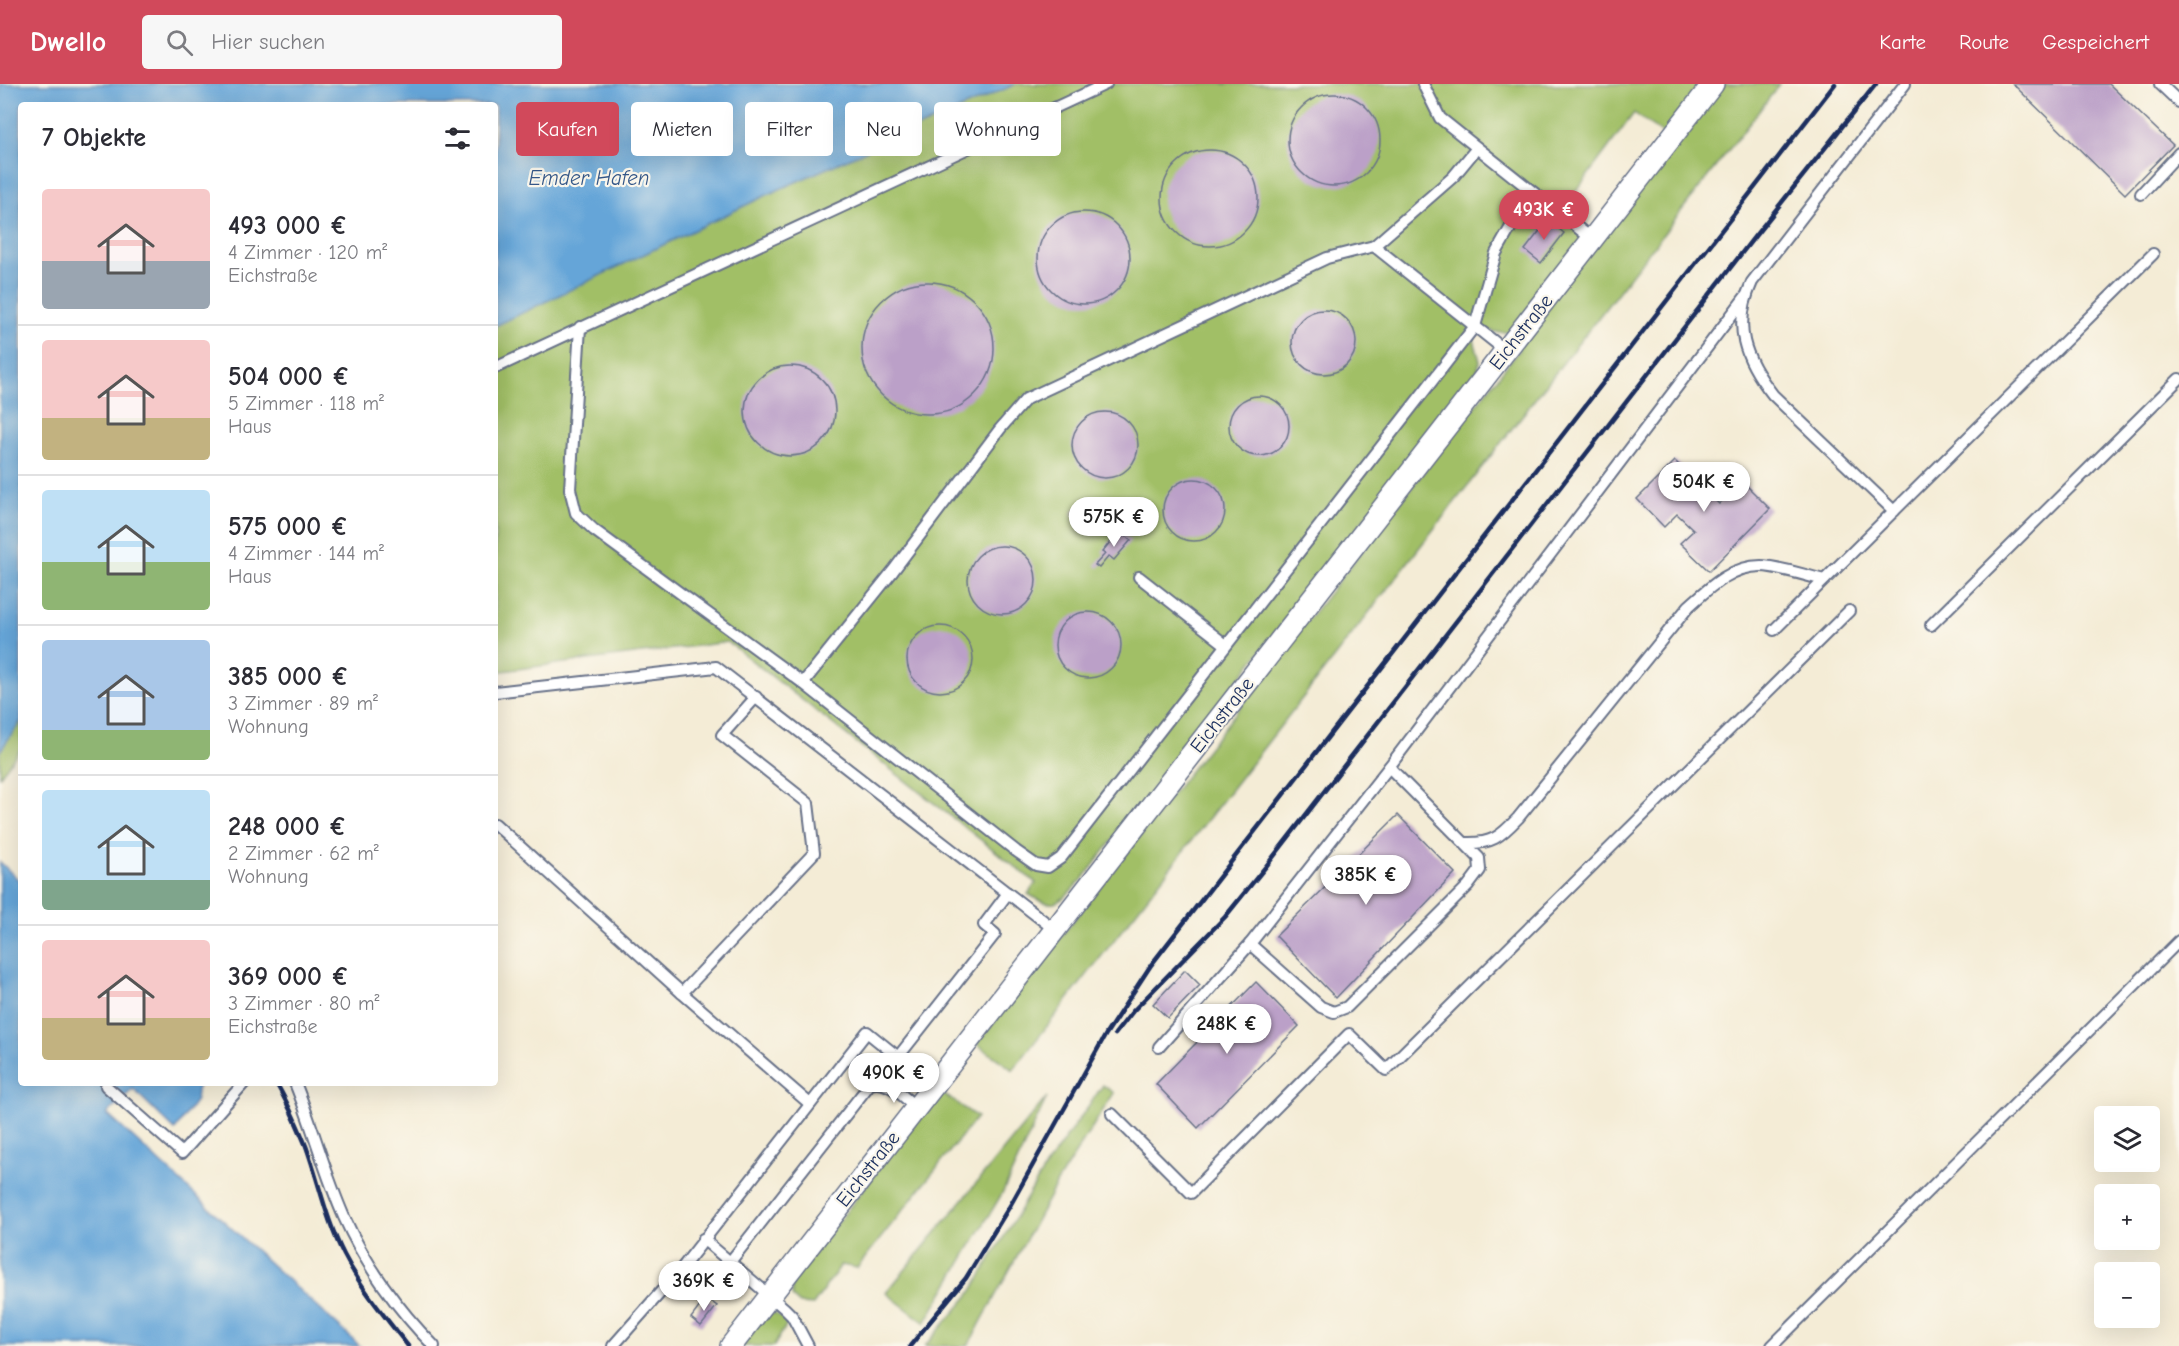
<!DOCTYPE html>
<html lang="de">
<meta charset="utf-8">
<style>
body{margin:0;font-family:"Comic Neue",sans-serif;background:#f7f7f7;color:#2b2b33;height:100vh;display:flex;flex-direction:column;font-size:22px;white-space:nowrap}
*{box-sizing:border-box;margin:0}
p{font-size:20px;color:#7c7c81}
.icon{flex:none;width:33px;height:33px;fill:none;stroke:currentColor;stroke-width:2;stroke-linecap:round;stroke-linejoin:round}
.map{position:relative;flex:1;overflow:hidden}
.details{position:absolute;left:18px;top:18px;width:480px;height:984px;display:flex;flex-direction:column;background:#fff;border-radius:6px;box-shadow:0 6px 24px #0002}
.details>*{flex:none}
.top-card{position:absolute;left:516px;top:18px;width:570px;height:54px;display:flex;gap:12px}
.fabs{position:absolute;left:2094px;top:1022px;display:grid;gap:12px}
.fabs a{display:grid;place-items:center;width:66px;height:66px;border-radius:6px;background:#fff;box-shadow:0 6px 24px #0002;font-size:30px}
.price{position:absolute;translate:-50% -51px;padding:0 14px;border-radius:21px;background:#fff;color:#222;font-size:20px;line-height:39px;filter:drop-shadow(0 2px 3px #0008)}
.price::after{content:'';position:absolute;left:50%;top:36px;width:18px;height:14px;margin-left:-9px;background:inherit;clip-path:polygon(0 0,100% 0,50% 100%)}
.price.active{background:#d1495b;color:#fff}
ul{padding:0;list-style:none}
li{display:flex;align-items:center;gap:18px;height:150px;padding:0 24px}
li+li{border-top:2px solid #e1e1e2}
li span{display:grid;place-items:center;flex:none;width:168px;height:120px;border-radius:6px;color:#555}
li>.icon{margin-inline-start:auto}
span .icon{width:72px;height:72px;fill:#fffc;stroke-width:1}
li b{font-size:26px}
h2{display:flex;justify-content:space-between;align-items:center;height:72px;padding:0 24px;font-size:26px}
.chip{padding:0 21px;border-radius:6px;background:#fff;box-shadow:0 6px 24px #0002;font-size:21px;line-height:54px}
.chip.active{background:#d1495b;color:#fff}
header{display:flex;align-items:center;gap:36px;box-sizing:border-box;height:84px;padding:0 30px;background:#d1495b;color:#fff}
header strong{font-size:28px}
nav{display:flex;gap:33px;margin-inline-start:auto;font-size:21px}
.search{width:420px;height:54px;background:#f7f7f7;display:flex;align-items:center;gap:15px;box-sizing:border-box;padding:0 21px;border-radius:6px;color:#7c7c81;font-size:22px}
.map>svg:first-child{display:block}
.green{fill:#a1bf66;stroke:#5e7762;stroke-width:1.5;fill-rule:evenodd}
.water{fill:#65a5d8;stroke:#406a9b;stroke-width:1.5}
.building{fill:#bba0c8}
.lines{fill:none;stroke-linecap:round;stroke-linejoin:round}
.service-casing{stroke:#677188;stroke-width:14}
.minor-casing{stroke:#677188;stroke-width:24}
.service{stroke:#fff;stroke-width:10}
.minor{stroke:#fff;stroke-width:21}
.rail{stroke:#1b2f5e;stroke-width:4.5}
.labels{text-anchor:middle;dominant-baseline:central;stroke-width:4.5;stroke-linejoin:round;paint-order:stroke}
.street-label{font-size:20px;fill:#1b2f5e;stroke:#fbf7ec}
.water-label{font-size:21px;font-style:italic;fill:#355889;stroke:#fbf7ec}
</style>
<header>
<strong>Dwello</strong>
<div class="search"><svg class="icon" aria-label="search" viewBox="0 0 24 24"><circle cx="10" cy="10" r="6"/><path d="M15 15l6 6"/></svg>Hier suchen</div>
<nav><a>Karte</a><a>Route</a><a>Gespeichert</a></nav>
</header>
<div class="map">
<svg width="2179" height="1262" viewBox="0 0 2179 1262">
<rect width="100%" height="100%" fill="#fbf7ec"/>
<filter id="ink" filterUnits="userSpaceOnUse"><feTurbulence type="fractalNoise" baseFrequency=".0167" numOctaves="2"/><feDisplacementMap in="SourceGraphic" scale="12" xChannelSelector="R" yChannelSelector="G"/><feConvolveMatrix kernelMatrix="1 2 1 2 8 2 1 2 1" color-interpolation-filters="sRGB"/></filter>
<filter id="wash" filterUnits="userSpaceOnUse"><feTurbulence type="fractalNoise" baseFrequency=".008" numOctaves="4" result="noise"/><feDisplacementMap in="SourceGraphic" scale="24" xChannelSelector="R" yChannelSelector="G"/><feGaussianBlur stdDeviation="1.35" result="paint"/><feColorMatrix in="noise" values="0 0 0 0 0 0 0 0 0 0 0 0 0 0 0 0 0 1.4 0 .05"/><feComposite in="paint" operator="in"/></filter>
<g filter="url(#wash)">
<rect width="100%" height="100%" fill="#f4ecd6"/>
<g class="green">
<path d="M1016,0H1780L1013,986L977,960L1519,266L1508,248H1495L1475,242L1474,256L1480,277L1475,293L1081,797C1058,818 1058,828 1028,810L1036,799L728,558L495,588V242L773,108ZM1634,29L1670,55L1592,155L1560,129Z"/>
<path d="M21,637V664L0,692V667Z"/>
<path d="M1103,1001L1114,1009L1058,1097L968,1262H925L970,1210L1044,1085Z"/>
<path d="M939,1007L977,1033L857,1184L841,1181L813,1221L800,1220L792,1213V1198Z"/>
<path d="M1047,1013L1003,1108L925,1239L886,1209Z"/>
<path d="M775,1229L788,1238L792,1232L774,1262H739L766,1230Z"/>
</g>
<g class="water">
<path d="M0,0H1016L773,108L495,242V21H21V637L0,667Z"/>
<path d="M0,778L21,798V999H198L196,1016L175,1046L133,1005L107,1030L360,1262H0Z"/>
</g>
<g id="blocks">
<g class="building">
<path d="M2013,0H2109L2173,61L2125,110Z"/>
<circle cx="1334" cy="56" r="46"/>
<circle cx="1210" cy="114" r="48"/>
<circle cx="1084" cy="174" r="46"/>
<path d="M1548,136L1564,149L1541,179L1525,166Z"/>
<circle cx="928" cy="264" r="66"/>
<circle cx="1324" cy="258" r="32"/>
<circle cx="790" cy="327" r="45"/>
<circle cx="1259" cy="342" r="30"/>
<circle cx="1105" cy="361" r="33"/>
<path d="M1675,377L1705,407L1716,396L1727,407L1716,417L1719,420L1742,397L1770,425L1709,487L1680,459L1694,446L1677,430L1664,443L1637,415Z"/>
<circle cx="1194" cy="426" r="31"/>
<path d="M1087,416L1106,431L1101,437L1082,422Z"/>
<path d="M1076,424L1101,443L1096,449L1072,430Z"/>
<path d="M1119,447L1131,456L1114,476L1109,472L1099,484L1095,481L1105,470L1102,468Z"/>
<circle cx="1002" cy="496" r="34"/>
<circle cx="1088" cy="561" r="33"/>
<circle cx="940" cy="575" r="33"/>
<path d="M1398,731L1455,789L1336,914L1276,852Z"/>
<path d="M1185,886L1200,901L1168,934L1153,920Z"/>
<path d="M1256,898L1299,942L1198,1044L1156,1000Z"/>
<path d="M706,1214L717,1222L701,1242L691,1234Z"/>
</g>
</g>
</g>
<g filter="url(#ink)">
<use href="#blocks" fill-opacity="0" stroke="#677188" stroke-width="1.5"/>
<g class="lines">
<defs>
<g id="service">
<path d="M1423,0L1440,34L1592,155"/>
<path d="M2160,0L2179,18"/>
<path d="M1477,64L1453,93L1374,162L1506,267"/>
<path d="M2141,110L2179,69"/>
<path d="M580,243L570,405L576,429L594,446L803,599L1016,767L1036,781L1048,783L1061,774L1475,242L1496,169L1516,134L1536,111"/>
<path d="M495,284L1106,0"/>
<path d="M1894,427L1773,311C1744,274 1732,242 1752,198L1905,0"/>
<path d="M1139,493L1226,561"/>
<path d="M1931,541L2179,295"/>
<path d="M1774,546L2153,170"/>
<path d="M803,599L893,487L1000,345L1026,315L1327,174L1374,162"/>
<path d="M495,608L716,583L1054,845"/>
<path d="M495,740L682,909L810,1020"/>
<path d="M1465,759C1492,760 1500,753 1518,734L1689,522C1709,504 1731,482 1761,482C1776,482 1808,492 1824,496"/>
<path d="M1250,860L1321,923L1334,928L1347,923L1468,802L1480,786L1479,774L1389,683"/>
<path d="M682,909L814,769L808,719L722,651L756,613"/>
<path d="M1159,963L1250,860L1389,683L1746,212"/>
<path d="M295,999C313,1043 325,1090 344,1133C365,1180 398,1226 434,1262"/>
<path d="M106,1002L182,1069L244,999"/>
<path d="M1112,1030L1191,1109L1349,950L1386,986L1849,527"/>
<path d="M703,1155L784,1224L792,1232L808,1262"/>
<path d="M730,1178L870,1000C887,994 903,1013 916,1023"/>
<path d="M613,1262L682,1184L867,948L898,973L995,850L984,841L1008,809"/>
<path d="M1772,1262L2179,857"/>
</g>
<path id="minor" d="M731,1262L1713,0"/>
</defs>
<use href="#service" class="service-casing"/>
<use href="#minor" class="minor-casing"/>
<use href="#service" class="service"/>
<use href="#minor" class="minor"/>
<g class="rail">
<path d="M1115,950L1133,927L1225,833L1267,781L1755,152L1876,0"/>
<path d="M276,999C288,1019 297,1040 306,1062C319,1098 326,1136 344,1171C361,1204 385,1233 408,1262"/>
<path d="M910,1262L966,1194L1011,1120L1106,950L1151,881L1835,0"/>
</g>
</g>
</g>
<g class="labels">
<g class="street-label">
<text transform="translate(1521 248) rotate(-52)">Eichstraße</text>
<text transform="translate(1222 631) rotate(-52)">Eichstraße</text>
<text transform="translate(868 1085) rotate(-52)">Eichstraße</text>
</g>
<g class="water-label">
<text x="589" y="94">Emder Hafen</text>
</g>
</g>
</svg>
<div class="fabs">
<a><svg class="icon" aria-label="layers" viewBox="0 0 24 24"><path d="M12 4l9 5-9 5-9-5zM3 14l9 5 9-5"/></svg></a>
<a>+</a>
<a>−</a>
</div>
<b class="price active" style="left:1544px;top:157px">493K €</b>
<b class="price" style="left:1704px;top:429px">504K €</b>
<b class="price" style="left:1114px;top:464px">575K €</b>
<b class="price" style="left:1366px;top:822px">385K €</b>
<b class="price" style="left:1227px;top:971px">248K €</b>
<b class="price" style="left:894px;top:1020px">490K €</b>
<b class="price" style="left:704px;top:1228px">369K €</b>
<div class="top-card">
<a class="chip active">Kaufen</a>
<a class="chip">Mieten</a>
<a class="chip">Filter</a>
<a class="chip">Neu</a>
<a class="chip">Wohnung</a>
</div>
<section class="details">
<h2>7 Objekte<svg class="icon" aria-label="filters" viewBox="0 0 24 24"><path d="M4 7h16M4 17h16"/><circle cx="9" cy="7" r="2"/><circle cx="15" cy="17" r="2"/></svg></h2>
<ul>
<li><span style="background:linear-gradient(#f6c9c9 60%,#9aa5b1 0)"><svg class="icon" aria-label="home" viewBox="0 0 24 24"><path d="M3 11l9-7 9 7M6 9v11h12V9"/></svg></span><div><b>493 000 €</b><p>4 Zimmer · 120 m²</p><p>Eichstraße</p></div></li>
<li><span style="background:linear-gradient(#f6c9c9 65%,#c2b280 0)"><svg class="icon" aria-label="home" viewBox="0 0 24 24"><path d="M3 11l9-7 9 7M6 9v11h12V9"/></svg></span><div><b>504 000 €</b><p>5 Zimmer · 118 m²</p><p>Haus</p></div></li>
<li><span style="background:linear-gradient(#bfe0f5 60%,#8fb573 0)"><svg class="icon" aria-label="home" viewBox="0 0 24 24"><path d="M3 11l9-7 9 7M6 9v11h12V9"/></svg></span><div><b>575 000 €</b><p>4 Zimmer · 144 m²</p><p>Haus</p></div></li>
<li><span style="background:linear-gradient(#a9c7e8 75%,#8fb573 0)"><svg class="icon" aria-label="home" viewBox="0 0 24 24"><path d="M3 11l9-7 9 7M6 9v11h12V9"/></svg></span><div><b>385 000 €</b><p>3 Zimmer · 89 m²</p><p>Wohnung</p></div></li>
<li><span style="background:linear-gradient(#bfe0f5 75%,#7fa58c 0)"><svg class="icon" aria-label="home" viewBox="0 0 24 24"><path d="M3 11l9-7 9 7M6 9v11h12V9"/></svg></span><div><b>248 000 €</b><p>2 Zimmer · 62 m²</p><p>Wohnung</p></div></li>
<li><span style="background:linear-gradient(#f6c9c9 65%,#c2b280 0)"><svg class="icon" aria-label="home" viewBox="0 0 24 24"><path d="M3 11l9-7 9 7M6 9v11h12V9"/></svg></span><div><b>369 000 €</b><p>3 Zimmer · 80 m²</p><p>Eichstraße</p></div></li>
</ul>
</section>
</div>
